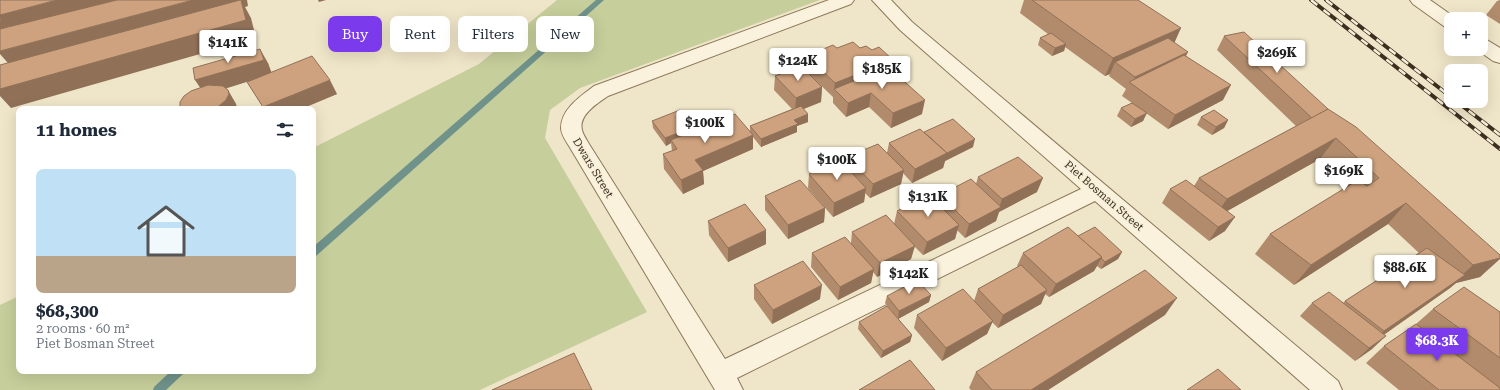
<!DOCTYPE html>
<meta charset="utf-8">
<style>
body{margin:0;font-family:"Roboto Serif",serif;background:#f2f2f3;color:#1f2937;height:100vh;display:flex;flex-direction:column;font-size:15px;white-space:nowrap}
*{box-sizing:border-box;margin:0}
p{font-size:13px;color:#747a83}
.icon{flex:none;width:22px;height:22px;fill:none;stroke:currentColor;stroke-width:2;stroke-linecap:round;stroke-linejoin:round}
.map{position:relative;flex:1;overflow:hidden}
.sheet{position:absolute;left:16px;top:106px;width:300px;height:268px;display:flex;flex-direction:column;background:#fff;border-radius:8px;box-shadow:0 4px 16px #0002}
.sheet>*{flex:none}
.banner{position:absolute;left:328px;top:16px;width:380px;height:36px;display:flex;gap:8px}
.tools{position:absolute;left:1444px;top:12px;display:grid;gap:8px}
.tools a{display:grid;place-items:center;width:44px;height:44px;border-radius:8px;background:#fff;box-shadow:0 4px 16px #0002;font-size:20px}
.price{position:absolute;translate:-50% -34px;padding:0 9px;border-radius:4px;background:#fff;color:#222;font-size:13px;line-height:26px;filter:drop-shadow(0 1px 2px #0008)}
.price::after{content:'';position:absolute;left:50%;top:24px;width:12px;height:9px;margin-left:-6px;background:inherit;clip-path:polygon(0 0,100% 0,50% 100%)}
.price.on{background:#7c3aed;color:#fff}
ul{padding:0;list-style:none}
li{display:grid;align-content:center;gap:8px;height:212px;padding:0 20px}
li span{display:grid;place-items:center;height:124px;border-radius:8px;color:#555}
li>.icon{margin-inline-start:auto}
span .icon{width:72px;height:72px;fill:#fffc;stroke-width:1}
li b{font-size:17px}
h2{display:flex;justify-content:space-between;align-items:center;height:48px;padding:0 20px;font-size:17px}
.chip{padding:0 14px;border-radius:8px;background:#fff;box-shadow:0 4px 16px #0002;font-size:14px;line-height:36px}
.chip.on{background:#7c3aed;color:#fff}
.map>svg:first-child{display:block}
.green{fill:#c6ce9b}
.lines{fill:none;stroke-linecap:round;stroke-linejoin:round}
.stream{fill:#6f928b;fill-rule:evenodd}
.minor-casing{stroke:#8c785c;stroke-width:2}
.minor{fill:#faf2dc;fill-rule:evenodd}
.rail-casing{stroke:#3c2f20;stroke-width:4}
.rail{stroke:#f7efd8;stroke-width:2.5;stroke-dasharray:8;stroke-linecap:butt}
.wall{fill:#b18b6c}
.shaded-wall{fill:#907158}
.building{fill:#cea27e;stroke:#907158}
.labels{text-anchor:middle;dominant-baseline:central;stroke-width:3;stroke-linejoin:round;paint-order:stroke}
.street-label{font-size:11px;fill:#3c2f20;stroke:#f7efd8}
</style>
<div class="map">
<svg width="1500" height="390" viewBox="0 0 1500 390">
<rect width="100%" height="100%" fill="#efe5c8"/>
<path class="green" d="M557,0H820L580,88L550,110L545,138L647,312L480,390H0V305L19,296V371H313V148L479,64Z"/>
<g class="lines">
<g class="stream">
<path d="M596,0H604L316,256L313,257V247Z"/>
<path d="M171,371H184L183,374L166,390H153L154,387Z"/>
</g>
<defs>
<g id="minor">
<path d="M829,0H854L851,4L608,96C598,103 578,115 582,130C583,135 587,140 589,144L725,359L1081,189L900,30L872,0H891L912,22L1338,381L1342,390H1310L1095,201L737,378L743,390H715L569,146C566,141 561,134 561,128C561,109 581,96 594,86Z"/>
<path d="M1410,0H1430L1457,19H1451V28L1445,27L1413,4Z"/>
<path d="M1481,38L1487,40L1500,48V63L1493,61L1476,49H1481Z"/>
</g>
</defs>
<use href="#minor" class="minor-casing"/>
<use href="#minor" class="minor"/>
<defs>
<g id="rail">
<path d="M1311,0L1500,149"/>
<path d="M1326,0L1451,97"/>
<path d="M1456,101L1500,135"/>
</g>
</defs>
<use href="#rail" class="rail-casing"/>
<use href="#rail" class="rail"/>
</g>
<g class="wall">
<path d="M1024,0H1138L1223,100L1168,129L1146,113L1143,121L1131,127L1117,116L1121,108L1132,103L1122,96L1126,89L1109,76L1110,74L1105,76L1065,47L1064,51L1052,56L1038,45L1040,38L1048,34L1020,13Z"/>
<path d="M1500,0V24L1486,15L1497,1Z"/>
<path d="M1224,36L1328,109L1500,255L1480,277L1456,283L1450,288L1384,335L1372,349L1355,361L1300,316L1312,303H1343L1345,301L1419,253L1388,224L1294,285L1255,254L1270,234L1349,186L1320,159L1227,211L1225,231L1209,241L1162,203L1170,189L1194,186L1199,178L1296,126L1217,50Z"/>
<path d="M837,48H860L891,70L922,114L891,128L869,107L846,117L833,103V97L805,70L806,56Z"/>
<path d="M268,63L271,73L337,94L301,109H264L247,82L252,80L226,88L236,104L237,109H181Z"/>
<path d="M775,76L822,87L821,102L804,109L808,122L797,126V132L761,147L753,137V149L703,171L704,184L683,194L664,169L663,154L672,151L671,143L666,146L653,128L652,121L693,131L750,132V126L792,109L774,90Z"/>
<path d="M1201,117L1228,120L1224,128L1212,135L1197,125Z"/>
<path d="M924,133L973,147L945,161L943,168L912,183L903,173L901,184L870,198L865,193L864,202L833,217L808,188L809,174L846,167L847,157L887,153L889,143Z"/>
<path d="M978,177L1037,192L999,212L996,221L965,238L957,230L955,239L923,255L914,246L911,259L877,277L873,272L871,283L838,300L811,267L812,253L851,243L852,232L894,224L897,211L937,204L940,195L976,184Z"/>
<path d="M765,196L825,208L824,222L788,239L765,210Z"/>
<path d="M708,221L766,244L728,262L709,235Z"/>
<path d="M1078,236L1122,252L1118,259L1101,269L1097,266L1094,271L1049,297L1045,294L1041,304L998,328L992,322L987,334L942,361L914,328L917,315L974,301L978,289L1018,267L1017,266L1023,253Z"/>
<path d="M754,285L820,299L772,324L754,299Z"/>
<path d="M931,295L929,302L898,319L912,335L910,342L881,358L858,329L859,322L898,319L885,303L887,296Z"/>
<path d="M1433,309L1500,312V390H1399L1366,363L1384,346L1416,324Z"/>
<path d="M1165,315L1048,390H971L969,388L976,372Z"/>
</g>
<g class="shaded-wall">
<path d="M57,0H148L15,35L8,26L6,42L0,43V15Z"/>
<path d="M193,0H247L248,6L245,7L251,18L256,38L11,108L0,96V89L14,70L0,54V51Z"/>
<path d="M318,0H326L319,2Z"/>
<path d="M1181,28L1173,46L1115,62L1110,74L1105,76L1113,58Z"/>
<path d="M1066,44L1064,51L1052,56L1055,48Z"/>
<path d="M260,49L268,63L272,74L205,95L195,80Z"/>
<path d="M1188,52L1181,66L1132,84L1135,77Z"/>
<path d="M893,60L891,74L834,89L833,97L835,83Z"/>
<path d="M330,80L337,94L301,109H264L263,107Z"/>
<path d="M1231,85L1223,100L1168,129L1175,115Z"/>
<path d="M822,87L821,102L795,112L796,98Z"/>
<path d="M228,90L236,104L237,109H212Z"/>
<path d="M871,93L869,107L846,117L848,103Z"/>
<path d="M925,100L922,114L891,128L893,113Z"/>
<path d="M1147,113L1143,121L1131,127L1135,119Z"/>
<path d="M808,114V122L797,126V132L761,147V139L794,120Z"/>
<path d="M1228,120L1224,128L1212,135L1216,127Z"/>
<path d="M693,127V134L671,140V143L666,146L665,138Z"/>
<path d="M753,135V149L703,171L704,184L683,194L681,180L695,160Z"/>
<path d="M1336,138L1320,159L1213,219L1227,199Z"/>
<path d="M975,139L973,147L945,161L943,168L912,183L915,169Z"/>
<path d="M904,170L901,184L870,198L873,184Z"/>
<path d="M1043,178L1037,192L999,212L996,221L965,238L969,224L999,208L1002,199Z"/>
<path d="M866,188L864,202L833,217L834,203Z"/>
<path d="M1406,203L1388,224L1294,285L1311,265Z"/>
<path d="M825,208L824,222L788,239V225Z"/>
<path d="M1235,217L1225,231L1209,241L1218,227Z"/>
<path d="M959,225L955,239L923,255L927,242Z"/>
<path d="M766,230V244L728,262V248Z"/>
<path d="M915,246L911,259L877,277L880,263Z"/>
<path d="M1122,252L1118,259L1101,269L1105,262Z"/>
<path d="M1102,257L1094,271L1049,297L1056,284Z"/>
<path d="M1500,258V259L1480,277L1456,283L1450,288L1370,344L1384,331L1453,283L1473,265Z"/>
<path d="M874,269L871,283L838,300L840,287Z"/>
<path d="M822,285L820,299L772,324L773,310Z"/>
<path d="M1047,290L1041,304L998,328L1003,315Z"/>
<path d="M931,295L929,302L898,319L899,311Z"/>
<path d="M1177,298L1165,315L1048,390H1031Z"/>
<path d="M993,321L987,334L942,361L946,348Z"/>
<path d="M912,335L910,342L881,358L883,351Z"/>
<path d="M1386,336L1372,349L1355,361L1369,348Z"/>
</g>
<g class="building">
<path d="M0,0H57L0,15Z"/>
<path d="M117,0H193L0,51V29Z"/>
<path d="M240,0H241L246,20L0,89V65Z"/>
<path d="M1032,0H1138L1181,28L1113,58Z"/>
<path d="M0,17L1,18L0,29Z"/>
<path d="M1244,32L1328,109L1312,118L1224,36Z"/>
<path d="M1051,33L1066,44L1055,48L1040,38Z"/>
<path d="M1168,38L1188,52L1135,77L1115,62Z"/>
<path d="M853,42L860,48L866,46L872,50L879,47L893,60L835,83L806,56L833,45L837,48Z"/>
<path d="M260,49L264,60L195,80L193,68Z"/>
<path d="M1184,55L1231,85L1175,115L1129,82Z"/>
<path d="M312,56L330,80L263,107L247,82Z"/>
<path d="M801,66L822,87L796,98L775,76Z"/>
<path d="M888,67L925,100L893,113L871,93L848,103L834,89Z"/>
<path d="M208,85L223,86L228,90L229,94L226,100L219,106L212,109H181L180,107V102L184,96L191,91Z"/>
<path d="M1132,103L1147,113L1135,119L1121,108Z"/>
<path d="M801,106L808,114L794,120L798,124L761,139L750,126Z"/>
<path d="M1328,109L1356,127L1500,255V258L1473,265L1406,203L1311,265L1270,234L1358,180L1367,186L1379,178L1336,138L1227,199L1199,178Z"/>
<path d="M680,110L693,127L665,138L652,121Z"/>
<path d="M1214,110L1228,120L1216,127L1201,117Z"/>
<path d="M735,114L753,135L695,160L703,170L681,180L663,154L677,149L671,140Z"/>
<path d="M953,119L975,139L947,153L924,132Z"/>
<path d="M920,129L947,153L915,169L889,143Z"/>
<path d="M878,144L904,170L873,184L847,157Z"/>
<path d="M1018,157L1043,178L1002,199L978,177Z"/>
<path d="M840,160L866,188L834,203L809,174Z"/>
<path d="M971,179L1001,207L969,224L940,195Z"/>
<path d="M800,180L825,208L788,225L765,196Z"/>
<path d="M1186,180L1235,217L1218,227L1170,189Z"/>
<path d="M929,195L959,225L927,242L897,211Z"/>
<path d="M745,204L766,230L728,248L708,221Z"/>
<path d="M886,215L915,246L880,263L852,232Z"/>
<path d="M1068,227L1102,257L1056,284L1023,253Z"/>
<path d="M1095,227L1122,252L1105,262L1101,258L1102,257L1078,236Z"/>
<path d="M845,237L874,269L840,287L812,253Z"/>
<path d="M1427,248L1465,275L1384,331L1345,301Z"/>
<path d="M803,261L822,285L773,310L754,285Z"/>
<path d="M1021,265L1047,290L1003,315L978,289Z"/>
<path d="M1145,270L1177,298L1031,390H992L976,372Z"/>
<path d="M917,280L931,295L899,311L887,296Z"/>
<path d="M1464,287L1500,312V358L1433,309Z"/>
<path d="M963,289L993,321L946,348L917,315Z"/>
<path d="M1329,292L1386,336L1369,348L1312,303Z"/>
<path d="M887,306L912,335L883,351L859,322Z"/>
<path d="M1416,324L1500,388V390H1439L1384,346Z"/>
<path d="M574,353L592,390H492Z"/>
<path d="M910,360L935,390H859Z"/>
<path d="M1218,369L1241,390H1187Z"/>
</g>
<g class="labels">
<g class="street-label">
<text transform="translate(593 168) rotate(59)">Dwars Street</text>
<text transform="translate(1104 196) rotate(41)">Piet Bosman Street</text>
</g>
</g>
</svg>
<div class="tools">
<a>+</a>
<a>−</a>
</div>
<b class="price" style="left:228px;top:64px">$141K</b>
<b class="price" style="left:1277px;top:74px">$269K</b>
<b class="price" style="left:798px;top:82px">$124K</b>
<b class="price" style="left:882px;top:90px">$185K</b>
<b class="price" style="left:705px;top:144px">$100K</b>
<b class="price" style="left:837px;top:181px">$100K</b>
<b class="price" style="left:1344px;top:192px">$169K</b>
<b class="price" style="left:928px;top:218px">$131K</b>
<b class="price" style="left:1405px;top:289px">$88.6K</b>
<b class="price" style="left:909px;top:295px">$142K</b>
<b class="price on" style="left:1437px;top:362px">$68.3K</b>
<div class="banner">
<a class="chip on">Buy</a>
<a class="chip">Rent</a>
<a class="chip">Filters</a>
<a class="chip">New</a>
</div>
<section class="sheet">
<h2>11 homes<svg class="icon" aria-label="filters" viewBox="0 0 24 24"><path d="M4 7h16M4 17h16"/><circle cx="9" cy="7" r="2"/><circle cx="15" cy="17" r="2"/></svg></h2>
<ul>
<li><span style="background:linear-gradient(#bfe0f5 70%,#b9a48a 0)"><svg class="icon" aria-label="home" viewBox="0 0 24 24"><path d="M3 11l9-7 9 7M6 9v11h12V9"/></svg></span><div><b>$68,300</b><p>2 rooms · 60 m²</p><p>Piet Bosman Street</p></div></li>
</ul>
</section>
</div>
